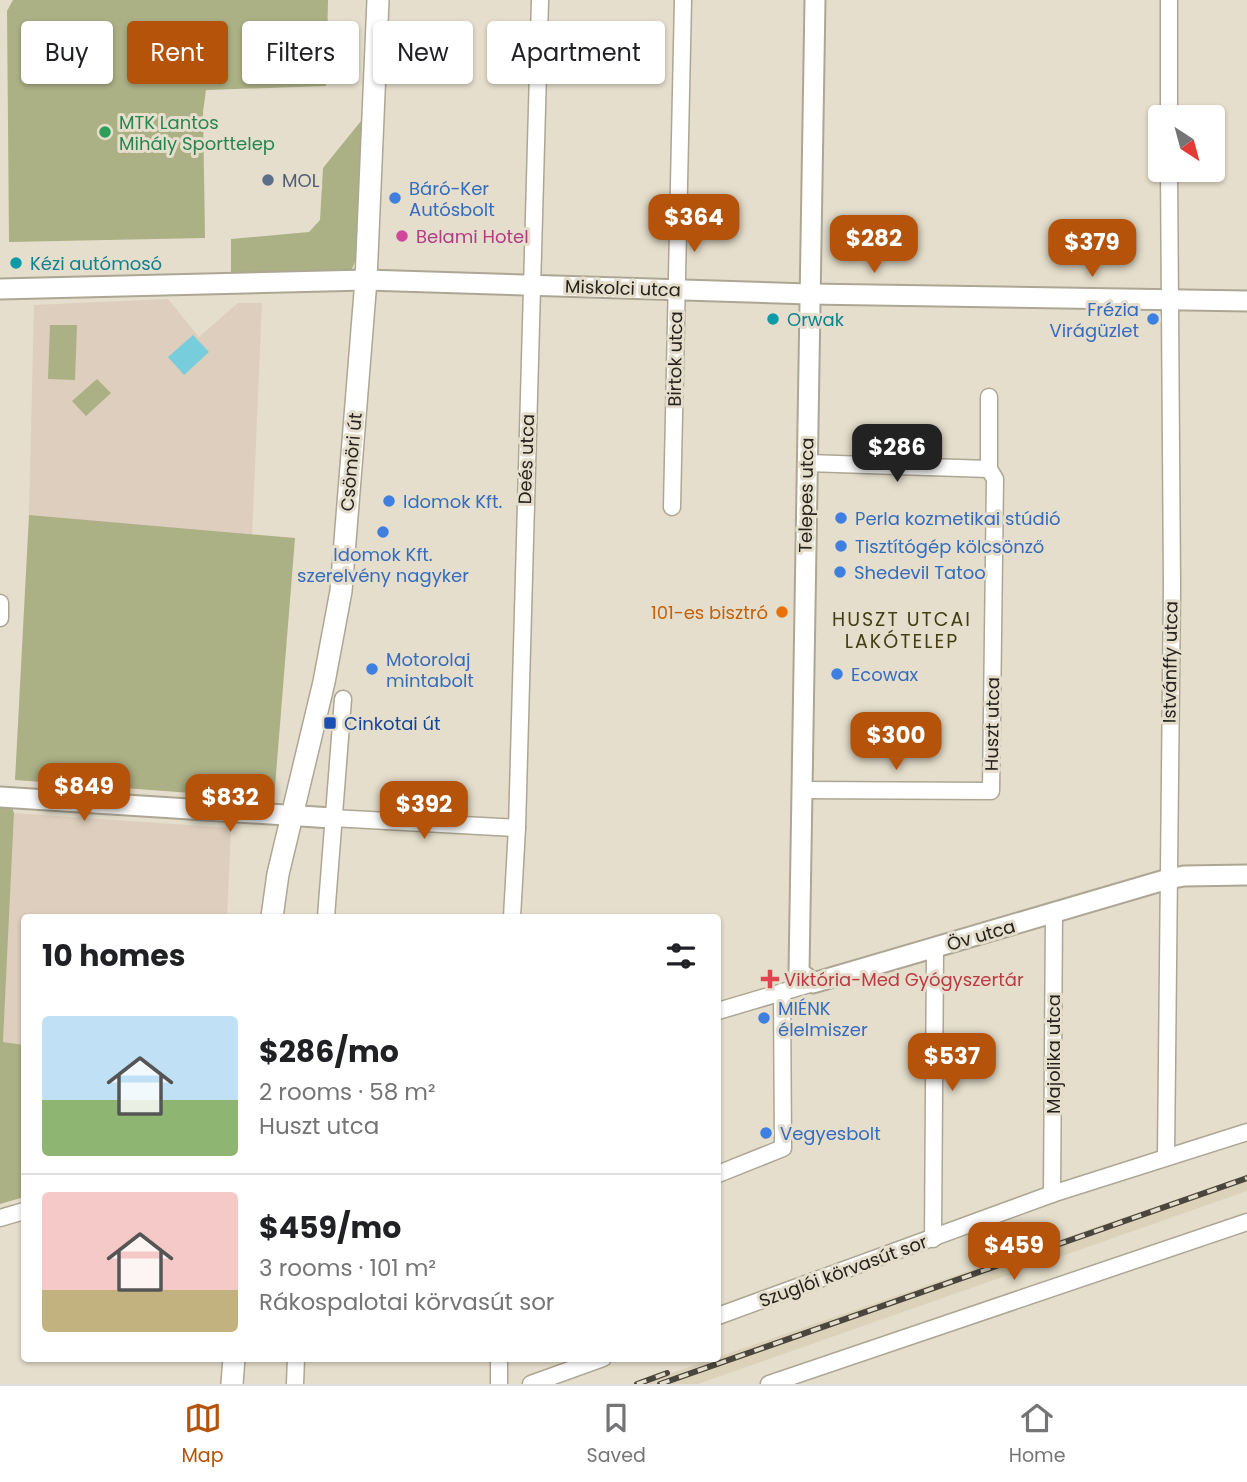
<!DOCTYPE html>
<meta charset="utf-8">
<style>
body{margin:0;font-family:Poppins,sans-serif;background:#f2f2f2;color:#202124;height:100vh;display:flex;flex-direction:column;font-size:26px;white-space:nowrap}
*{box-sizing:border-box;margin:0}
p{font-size:23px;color:#757577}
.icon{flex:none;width:38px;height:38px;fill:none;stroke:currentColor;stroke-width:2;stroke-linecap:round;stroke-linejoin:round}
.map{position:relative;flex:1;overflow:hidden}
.sheet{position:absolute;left:21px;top:914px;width:700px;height:448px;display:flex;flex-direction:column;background:#fff;border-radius:7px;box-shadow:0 2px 5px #0004}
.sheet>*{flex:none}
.top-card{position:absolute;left:21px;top:21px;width:700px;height:63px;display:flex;gap:14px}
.needle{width:46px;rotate:144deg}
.tools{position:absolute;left:1148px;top:105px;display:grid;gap:14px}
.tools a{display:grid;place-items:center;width:77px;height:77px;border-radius:7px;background:#fff;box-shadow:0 2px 5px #0004;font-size:35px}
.price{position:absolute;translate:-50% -60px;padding:0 16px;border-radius:14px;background:#b45309;color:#fff;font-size:23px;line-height:46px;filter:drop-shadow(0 2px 4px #0008)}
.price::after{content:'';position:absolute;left:50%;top:42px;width:21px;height:16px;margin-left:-10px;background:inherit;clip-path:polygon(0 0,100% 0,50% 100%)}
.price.current{background:#222;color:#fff}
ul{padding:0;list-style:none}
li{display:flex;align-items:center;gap:21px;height:175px;padding:0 21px}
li+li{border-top:2px solid #e0e0e0}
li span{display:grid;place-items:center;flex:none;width:196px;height:140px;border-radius:7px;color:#555}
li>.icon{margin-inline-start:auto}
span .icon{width:84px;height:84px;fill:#fffc;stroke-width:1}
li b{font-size:30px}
h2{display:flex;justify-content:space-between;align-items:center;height:84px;padding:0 21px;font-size:30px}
.chip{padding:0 24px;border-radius:7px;background:#fff;box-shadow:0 2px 5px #0004;font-size:24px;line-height:63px}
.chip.current{background:#b45309;color:#fff}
.menu{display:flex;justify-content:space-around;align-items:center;height:98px;border-top:2px solid #e0e0e0;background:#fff;font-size:19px;color:#757577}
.menu a{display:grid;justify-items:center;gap:4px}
.menu .current{color:#b45309}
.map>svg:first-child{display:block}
.built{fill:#dcd2b9}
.education{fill:#ddcebd}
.green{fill:#acb085}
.water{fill:#78cddc}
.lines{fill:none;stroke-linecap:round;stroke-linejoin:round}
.minor-casing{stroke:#ada694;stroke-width:19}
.tertiary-casing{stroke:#ada694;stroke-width:23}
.secondary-casing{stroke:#ada694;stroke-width:24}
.minor{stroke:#fff;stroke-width:16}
.tertiary{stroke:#fff;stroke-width:19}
.secondary{stroke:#fff;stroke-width:21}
.rail-casing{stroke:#4a463d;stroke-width:6}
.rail{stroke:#e5decc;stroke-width:3.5;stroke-dasharray:10;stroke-linecap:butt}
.leisure-dot{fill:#2e9e5b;stroke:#e5decc;stroke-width:2.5}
.service-dot{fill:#5c6f8a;stroke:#e5decc;stroke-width:2.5}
.shop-dot{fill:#3f7fe0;stroke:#e5decc;stroke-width:2.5}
.hotel-dot{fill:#d1479c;stroke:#e5decc;stroke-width:2.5}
.culture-dot{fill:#0f9aa8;stroke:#e5decc;stroke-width:2.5}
.food-dot{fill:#e8710a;stroke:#e5decc;stroke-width:2.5}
.transit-dot{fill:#1a4fb4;stroke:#e5decc;stroke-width:2.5}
.health-dot{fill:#e0444e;stroke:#e5decc;stroke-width:2.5}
.labels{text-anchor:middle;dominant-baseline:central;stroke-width:6;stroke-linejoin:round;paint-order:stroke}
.leisure-label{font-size:18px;fill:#27864d;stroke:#e5decc;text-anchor:start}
.service-label{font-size:18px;fill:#4e5e75;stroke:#e5decc;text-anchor:start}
.shop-label{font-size:18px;fill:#366cbe;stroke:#e5decc;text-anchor:start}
.hotel-label{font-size:18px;fill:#b23c85;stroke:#e5decc;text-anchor:start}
.culture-label{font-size:18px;fill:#0d838f;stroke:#e5decc;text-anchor:start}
.street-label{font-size:18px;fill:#26231c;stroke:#e5decc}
.food-label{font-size:18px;fill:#c56008;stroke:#e5decc;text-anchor:end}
.transit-label{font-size:18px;fill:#164399;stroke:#e5decc;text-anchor:start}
.health-label{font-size:18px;fill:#be3a42;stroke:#e5decc;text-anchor:start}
.neighbourhood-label{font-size:19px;letter-spacing:2px;fill:#453e14;stroke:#e5decc}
</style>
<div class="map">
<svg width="1247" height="1384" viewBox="0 0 1247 1384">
<rect width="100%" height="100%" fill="#e5decc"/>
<path class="built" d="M1247,1175V1191L698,1384H640Z"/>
<g class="education">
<path d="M168,299L199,337L238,303H262L252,536L29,515L34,305Z"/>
<path d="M14,813L231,828L227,917H24V1045L3,1042Z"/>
</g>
<g class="green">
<path d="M13,0H328L326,86L206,90L203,112L205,238L9,242L7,11Z"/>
<path d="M361,121L366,123L356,259L352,269L231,276V239L309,232L320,220L323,168Z"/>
<path d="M50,325H77L75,380L48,379Z"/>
<path d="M97,379L111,393L86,416L72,401Z"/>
<path d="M29,515L295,538L274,799L15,780Z"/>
<path d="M0,804L12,807L14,813L3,1042L24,1045V1197L0,1204Z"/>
</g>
<path class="water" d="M193,335L209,352L184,375L168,357Z"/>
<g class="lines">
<defs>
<g id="minor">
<path d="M1169,117V0"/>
<path d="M807,463L989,469"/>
<path d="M672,507L683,0"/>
<path d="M0,603V618"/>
<path d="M801,790L991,791L995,479L989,469V397"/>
<path d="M332,818L517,828"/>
<path d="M326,917L343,699"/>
<path d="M512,917L517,828L540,0"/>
<path d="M718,1011L813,983"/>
<path d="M1166,1155L1172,586L1169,170"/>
<path d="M718,1174L783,1148L782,992"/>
<path d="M1052,1194L1054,913"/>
<path d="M0,1218L24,1211"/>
<path d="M933,1239L935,948"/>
<path d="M718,1316L1052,1194L1247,1132"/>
<path d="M295,1384L296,1358"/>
<path d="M499,1384V1358"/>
<path d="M531,1384L603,1358"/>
<path d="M769,1384L1247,1222"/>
</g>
<g id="tertiary">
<path d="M815,0L799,972L813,983L1168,879L1184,876L1247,875"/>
<path d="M0,289L366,280L809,294L1247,301"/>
<path d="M0,797L332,818"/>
</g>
<g id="secondary">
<path d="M272,917L278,874L324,682L341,591L366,280L378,0"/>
<path d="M232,1384L234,1358"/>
</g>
</defs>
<use href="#minor" class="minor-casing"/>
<use href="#tertiary" class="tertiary-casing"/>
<use href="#secondary" class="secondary-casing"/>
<use href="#minor" class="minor"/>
<use href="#tertiary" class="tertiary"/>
<use href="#secondary" class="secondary"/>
<defs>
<g id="rail">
<path d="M637,1384L667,1373"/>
<path d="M660,1384L1247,1178"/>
</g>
</defs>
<use href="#rail" class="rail-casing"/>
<use href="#rail" class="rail"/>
</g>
<circle class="leisure-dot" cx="105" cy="132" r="7"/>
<circle class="service-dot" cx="268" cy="180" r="7"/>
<g class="shop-dot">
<circle cx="395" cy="198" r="7"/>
<circle cx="1153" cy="319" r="7"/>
<circle cx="389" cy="501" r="7"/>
<circle cx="841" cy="518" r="7"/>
<circle cx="383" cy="532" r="7"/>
<circle cx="841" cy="546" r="7"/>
<circle cx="840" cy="572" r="7"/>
<circle cx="372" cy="669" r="7"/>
<circle cx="837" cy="674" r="7"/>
<circle cx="764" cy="1018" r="7"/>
<circle cx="766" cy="1133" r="7"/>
</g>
<circle class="hotel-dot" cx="402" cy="236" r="7"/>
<g class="culture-dot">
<circle cx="16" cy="263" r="7"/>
<circle cx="773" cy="319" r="7"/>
</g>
<circle class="food-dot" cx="782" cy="612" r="7"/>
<rect class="transit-dot" x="323" y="716" width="14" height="14" rx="3.5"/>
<path class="health-dot" d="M766.5 968.5h7v7h7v7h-7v7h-7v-7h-7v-7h7z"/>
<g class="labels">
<g class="leisure-label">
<text x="119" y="122">MTK Lantos<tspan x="119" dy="21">Mihály Sporttelep</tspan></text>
</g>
<g class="service-label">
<text x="282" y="180">MOL</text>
</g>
<g class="shop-label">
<text x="409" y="188">Báró-Ker<tspan x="409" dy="21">Autósbolt</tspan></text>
<text x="1139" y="309" text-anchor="end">Frézia<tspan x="1139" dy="21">Virágüzlet</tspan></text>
<text x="403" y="501">Idomok Kft.</text>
<text x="855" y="518">Perla kozmetikai stúdió</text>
<text x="855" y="546">Tisztítógép kölcsönző</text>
<text x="383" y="554" text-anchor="middle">Idomok Kft.<tspan x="383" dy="21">szerelvény nagyker</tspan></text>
<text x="854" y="572">Shedevil Tatoo</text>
<text x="386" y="659">Motorolaj<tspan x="386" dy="21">mintabolt</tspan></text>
<text x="851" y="674">Ecowax</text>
<text x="778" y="1008">MIÉNK<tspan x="778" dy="21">élelmiszer</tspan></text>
<text x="780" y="1133">Vegyesbolt</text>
</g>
<g class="hotel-label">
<text x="416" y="236">Belami Hotel</text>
</g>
<g class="culture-label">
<text x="30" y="263">Kézi autómosó</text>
<text x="787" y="319">Orwak</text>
</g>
<g class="street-label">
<text transform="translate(623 288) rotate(2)">Miskolci utca</text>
<text transform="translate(675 359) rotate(-89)">Birtok utca</text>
<text transform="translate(526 459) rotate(-88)">Deés utca</text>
<text transform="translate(351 462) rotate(-85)">Csömöri út</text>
<text transform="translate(806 495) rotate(-89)">Telepes utca</text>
<text transform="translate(1170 662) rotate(-89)">Istvánffy utca</text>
<text transform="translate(992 724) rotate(-89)">Huszt utca</text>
<text transform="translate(981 935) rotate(-16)">Öv utca</text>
<text transform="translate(1053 1054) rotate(-90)">Majolika utca</text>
<text transform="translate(843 1271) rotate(-20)">Szuglói körvasút sor</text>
</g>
<g class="food-label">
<text x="768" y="612">101-es bisztró</text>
</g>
<g class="transit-label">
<text x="344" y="723">Cinkotai út</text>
</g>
<g class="health-label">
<text x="784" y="979">Viktória-Med Gyógyszertár</text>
</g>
<g class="neighbourhood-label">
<text x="902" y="619">HUSZT UTCAI<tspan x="902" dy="22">LAKÓTELEP</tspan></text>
</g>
</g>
</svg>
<div class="tools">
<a><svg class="needle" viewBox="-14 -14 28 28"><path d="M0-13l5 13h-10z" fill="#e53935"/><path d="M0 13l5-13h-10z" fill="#757577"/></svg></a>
</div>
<b class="price" style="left:694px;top:254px">$364</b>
<b class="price" style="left:874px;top:275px">$282</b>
<b class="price" style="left:1092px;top:279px">$379</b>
<b class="price current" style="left:897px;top:484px">$286</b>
<b class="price" style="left:896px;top:772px">$300</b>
<b class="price" style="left:84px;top:823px">$849</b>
<b class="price" style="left:230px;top:834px">$832</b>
<b class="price" style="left:424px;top:841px">$392</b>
<b class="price" style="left:952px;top:1093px">$537</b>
<b class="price" style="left:1014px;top:1282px">$459</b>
<div class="top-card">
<a class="chip">Buy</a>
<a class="chip current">Rent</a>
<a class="chip">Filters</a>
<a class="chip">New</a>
<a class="chip">Apartment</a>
</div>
<section class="sheet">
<h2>10 homes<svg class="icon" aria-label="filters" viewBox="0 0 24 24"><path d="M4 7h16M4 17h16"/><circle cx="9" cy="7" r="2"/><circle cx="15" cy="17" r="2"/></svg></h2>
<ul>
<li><span style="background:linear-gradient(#bfe0f5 60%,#8fb573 0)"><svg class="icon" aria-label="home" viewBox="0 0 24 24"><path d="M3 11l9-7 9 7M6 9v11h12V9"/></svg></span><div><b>$286/mo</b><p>2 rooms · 58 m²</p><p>Huszt utca</p></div></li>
<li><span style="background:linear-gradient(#f6c9c9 70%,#c2b280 0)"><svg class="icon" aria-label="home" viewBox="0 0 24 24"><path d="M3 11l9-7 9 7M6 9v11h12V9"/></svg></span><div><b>$459/mo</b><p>3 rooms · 101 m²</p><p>Rákospalotai körvasút sor</p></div></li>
</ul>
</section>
</div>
<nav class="menu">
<a class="current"><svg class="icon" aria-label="map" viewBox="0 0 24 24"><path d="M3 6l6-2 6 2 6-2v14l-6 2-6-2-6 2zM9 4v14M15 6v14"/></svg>Map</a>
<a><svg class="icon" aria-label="saved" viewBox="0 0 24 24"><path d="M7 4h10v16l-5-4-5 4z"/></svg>Saved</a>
<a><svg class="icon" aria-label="home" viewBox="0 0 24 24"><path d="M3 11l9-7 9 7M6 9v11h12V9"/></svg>Home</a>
</nav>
